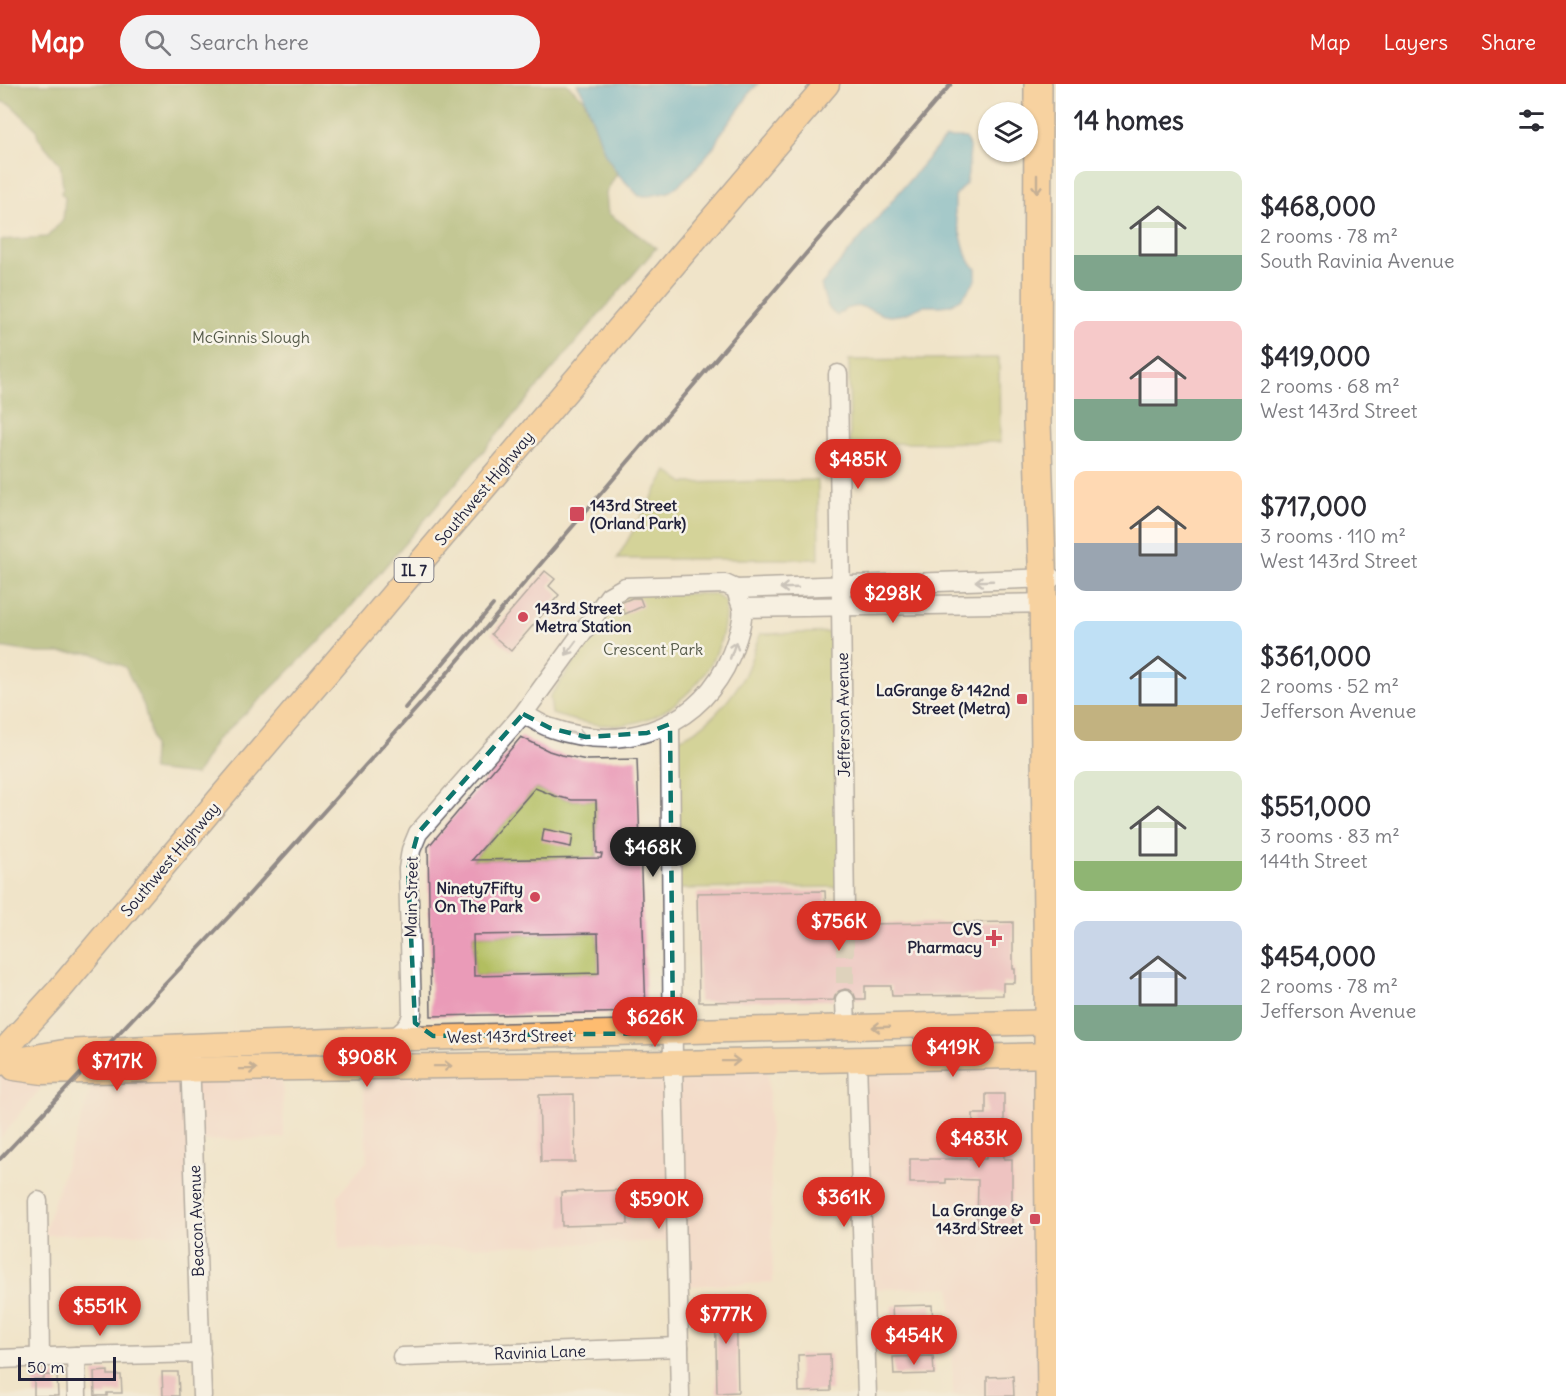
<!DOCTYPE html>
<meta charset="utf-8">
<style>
body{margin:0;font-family:Delius,sans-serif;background:#f2f2f3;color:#2b2b33;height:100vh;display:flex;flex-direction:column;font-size:22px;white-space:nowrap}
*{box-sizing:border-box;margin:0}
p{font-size:20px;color:#7c7c81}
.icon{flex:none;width:33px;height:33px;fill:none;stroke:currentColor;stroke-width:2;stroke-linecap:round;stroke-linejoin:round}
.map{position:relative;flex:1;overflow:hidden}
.details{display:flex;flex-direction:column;background:#fff;width:510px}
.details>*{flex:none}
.controls{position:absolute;left:978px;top:18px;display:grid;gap:12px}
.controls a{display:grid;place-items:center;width:60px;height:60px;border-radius:50%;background:#fff;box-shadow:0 2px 4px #0004;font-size:30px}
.scale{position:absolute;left:18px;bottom:15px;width:98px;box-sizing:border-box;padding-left:6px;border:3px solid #22223b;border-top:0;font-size:16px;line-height:21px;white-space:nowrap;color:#22223b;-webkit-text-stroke:4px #f7f3e8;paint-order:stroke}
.price{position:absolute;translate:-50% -51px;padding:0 14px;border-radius:21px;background:#d93025;color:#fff;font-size:20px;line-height:39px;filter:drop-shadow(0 2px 3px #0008)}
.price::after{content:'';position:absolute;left:50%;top:36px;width:18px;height:14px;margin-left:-9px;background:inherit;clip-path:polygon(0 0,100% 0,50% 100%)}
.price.current{background:#222;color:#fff}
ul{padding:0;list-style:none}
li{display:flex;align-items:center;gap:18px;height:150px;padding:0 18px}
li span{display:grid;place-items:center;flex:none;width:168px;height:120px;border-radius:12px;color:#555}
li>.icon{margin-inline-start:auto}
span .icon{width:72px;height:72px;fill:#fffc;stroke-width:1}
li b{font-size:26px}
h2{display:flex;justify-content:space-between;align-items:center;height:72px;padding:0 18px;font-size:26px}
header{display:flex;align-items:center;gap:36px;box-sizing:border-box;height:84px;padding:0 30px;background:#d93025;color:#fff}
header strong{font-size:28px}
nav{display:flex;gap:33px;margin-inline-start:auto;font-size:21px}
.search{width:420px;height:54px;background:#f2f2f3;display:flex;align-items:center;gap:15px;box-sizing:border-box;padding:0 21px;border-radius:33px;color:#7c7c81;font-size:22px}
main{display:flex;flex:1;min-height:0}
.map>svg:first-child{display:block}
.built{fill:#f7d0c9}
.green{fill:#b2be60;stroke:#6a704e;stroke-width:1.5}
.forest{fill:#8da556;stroke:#586448;stroke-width:1.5}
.water{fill:#4ca9cb;stroke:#376683;stroke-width:1.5}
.building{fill:#ea9bb8;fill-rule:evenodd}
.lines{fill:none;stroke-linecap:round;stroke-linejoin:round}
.minor-tunnel{stroke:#c7bdad;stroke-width:18;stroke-dasharray:18 9;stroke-linecap:butt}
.minor-casing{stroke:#6a666d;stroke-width:21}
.major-casing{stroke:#6a666d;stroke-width:27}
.highway-casing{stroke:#6a666d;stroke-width:30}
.minor{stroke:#fff;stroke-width:18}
.major{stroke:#febc70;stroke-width:24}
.highway{stroke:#febc70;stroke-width:27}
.rail{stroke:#22223b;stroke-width:4}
.oneway{stroke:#906f56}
.oneway2{stroke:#9c9ca7}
.marked{fill:none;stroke:#0f766e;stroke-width:4.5;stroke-dasharray:12 8;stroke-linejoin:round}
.poi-dot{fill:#d1495b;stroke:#f7f3e8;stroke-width:2}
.labels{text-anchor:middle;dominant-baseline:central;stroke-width:5;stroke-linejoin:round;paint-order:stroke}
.shield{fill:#f7f3e8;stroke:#62616f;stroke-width:1.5}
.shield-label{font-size:15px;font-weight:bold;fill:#22223b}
.park-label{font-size:16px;fill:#545948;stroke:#f7f3e8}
.street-label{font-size:16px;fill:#22223b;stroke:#f7f3e8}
.poi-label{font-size:16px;font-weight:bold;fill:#22223b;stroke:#f7f3e8;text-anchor:end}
</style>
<header>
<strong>Map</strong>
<div class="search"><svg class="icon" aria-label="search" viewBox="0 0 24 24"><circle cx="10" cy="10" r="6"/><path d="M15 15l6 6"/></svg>Search here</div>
<nav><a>Map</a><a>Layers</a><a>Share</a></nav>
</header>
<main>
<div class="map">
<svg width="1056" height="1312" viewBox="0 0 1056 1312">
<rect width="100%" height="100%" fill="#f7f3e8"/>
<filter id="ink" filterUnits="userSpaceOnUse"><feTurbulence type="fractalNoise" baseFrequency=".0167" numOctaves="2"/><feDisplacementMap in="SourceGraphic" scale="12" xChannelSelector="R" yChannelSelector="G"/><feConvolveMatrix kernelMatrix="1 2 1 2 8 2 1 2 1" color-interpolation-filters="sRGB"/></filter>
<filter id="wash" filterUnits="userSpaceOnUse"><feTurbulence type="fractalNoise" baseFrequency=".008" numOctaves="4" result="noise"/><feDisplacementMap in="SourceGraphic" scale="24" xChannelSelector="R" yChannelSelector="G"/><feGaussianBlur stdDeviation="1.35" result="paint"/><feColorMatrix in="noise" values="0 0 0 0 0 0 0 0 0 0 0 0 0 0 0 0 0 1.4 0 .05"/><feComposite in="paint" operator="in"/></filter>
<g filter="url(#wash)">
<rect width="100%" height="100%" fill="#f0e4c9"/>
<g class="built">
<path d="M1044,974L1049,1312H953L951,1203L867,1205L860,977Z"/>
<path d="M768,979L773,1199L681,1202L676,982Z"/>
<path d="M669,981L674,1157L339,1166L338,1111L367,1077L363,985Z"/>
<path d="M0,985L52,990L0,1055Z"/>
<path d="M282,987L284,1054L195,1057L192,988Z"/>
<path d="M188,988L194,1149L43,1151L96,990Z"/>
</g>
<g class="green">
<path d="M999,274L1000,358L850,360L849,276Z"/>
<path d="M667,387L684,399L818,396L819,475H617Z"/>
<path d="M656,509L715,510L726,519C725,530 725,541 722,551C711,597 668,637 620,641C597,643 574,637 552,630L550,612L617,519L627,510Z"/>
<path d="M841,548L842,803L676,805L674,656C703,649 732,615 745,590C751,577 755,563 760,550Z"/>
<path d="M535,704L555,712L572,716H596L597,774L472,776Z"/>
<path d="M598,849L599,889L474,892L473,851Z"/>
</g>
<path class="forest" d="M0,0H567L584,15L609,76L617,89L606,109L608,129L656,164L338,538L265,611L216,657L196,691L152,686L153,663L144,622L125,583L92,569H37L0,563V156L47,153L63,136L65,113L61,109L63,103L60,80L38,54L36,45L11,21L0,17Z"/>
<g class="water">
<path d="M577,0H758L750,8L742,21L719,52L715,61L699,81L681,99L669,108L649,112H639L617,89L605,70L583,9Z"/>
<path d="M945,54H966L970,64L968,89L966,99L955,112V131L967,173L976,185V195L967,208L961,215L949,221L941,222H923L905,230L891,232L884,231L869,225L859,222L845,225L837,232C825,224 825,214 821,201Z"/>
</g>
<g id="blocks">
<g class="building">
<path d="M545,487L555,495L549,502L559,511L511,567L491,550Z"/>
<path d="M632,514H640L643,522L625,530L620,519Z"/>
<path d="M521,653L549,667L562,671L587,676L637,675L646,928L431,932L428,763ZM535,704L555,712L572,716H596L597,769L602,770L601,774L472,776ZM598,849L599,889L474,892L473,851Z"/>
<path d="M544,745L573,751L571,763L542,757Z"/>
<path d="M825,807L826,827H834L836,833L839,836L845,838L851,836L855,832L856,827L863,826L864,840L1013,838V885H1015V899H1003V911L892,912L891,902H865V915H856L854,910L850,906L845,905L839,907L835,911L834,916L699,918L697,809Z"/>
<path d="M574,1010L575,1078H541L539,1011Z"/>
<path d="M986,1010H1004V1075H1012V1143H977L978,1096L946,1095V1099H910V1075H986V1047H973V1030H986Z"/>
<path d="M627,1106L628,1140L562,1142L561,1108Z"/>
<path d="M715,1213H736L738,1308L717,1309Z"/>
<path d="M932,1221L933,1239L893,1240L892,1222Z"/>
<path d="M830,1270L831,1307L799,1308L798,1271Z"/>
<path d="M933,1272L934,1290L894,1291L893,1273Z"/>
<path d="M108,1287V1291H121L122,1309H107V1312H95L94,1288Z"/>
<path d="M162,1288H178L179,1312H163Z"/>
<path d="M44,1291H57L58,1312H34V1295H44Z"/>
<path d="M1013,1292L1014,1312H987V1293Z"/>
</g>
</g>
</g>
<g filter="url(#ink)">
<use href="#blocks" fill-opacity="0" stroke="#6a666d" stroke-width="1.5"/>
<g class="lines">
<path class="minor-tunnel" d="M845,827V916"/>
<defs>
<g id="minor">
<path d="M838,290L845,827"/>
<path d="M736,505L1052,494"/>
<path d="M742,524L1052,519"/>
<path d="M670,640L673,979L680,1312"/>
<path d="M845,916L846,944"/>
<path d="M390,955C402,950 410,942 412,930L408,785L411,766L418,749L523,630L609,512L625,503L725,500L736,505C737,511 740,517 742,523C745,538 732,570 725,584C690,648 619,668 551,644C541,641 532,634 523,630"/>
<path d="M190,973L202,1312"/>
<path d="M857,974L867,1312"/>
<path d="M38,1117L40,1274"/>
<path d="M76,1272L77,1312"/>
<path d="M402,1273L679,1263"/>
<path d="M0,1275L76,1272L201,1269"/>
</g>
<g id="major">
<path d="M0,971L60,905L233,699L827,0"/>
<path d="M0,979L64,968L189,962L414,954L1056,938"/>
<path d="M14,984L43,988L84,987L673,979L1056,971"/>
</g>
<path id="highway" d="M1038,0L1037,339L1043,505L1048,914V1045L1051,1312"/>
</defs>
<use href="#minor" class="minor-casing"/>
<use href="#major" class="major-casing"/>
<use href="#highway" class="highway-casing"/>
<use href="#minor" class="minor"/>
<use href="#major" class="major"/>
<use href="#highway" class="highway"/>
<g class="rail">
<path d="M405,624L493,521"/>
<path d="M0,1075L236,825L426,614L951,0"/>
</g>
</g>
<defs><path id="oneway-shaft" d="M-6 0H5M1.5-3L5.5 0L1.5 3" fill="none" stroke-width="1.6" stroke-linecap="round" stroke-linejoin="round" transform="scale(1.5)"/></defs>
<g class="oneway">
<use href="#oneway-shaft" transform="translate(1037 100) rotate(90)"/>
<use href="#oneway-shaft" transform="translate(881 943) rotate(178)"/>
<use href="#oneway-shaft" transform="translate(731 977) rotate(-1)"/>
<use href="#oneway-shaft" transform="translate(443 982) rotate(-1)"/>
<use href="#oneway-shaft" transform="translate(248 985) rotate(-1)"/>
</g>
<g class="oneway2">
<use href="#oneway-shaft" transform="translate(984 497) rotate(178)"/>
<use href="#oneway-shaft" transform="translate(789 504) rotate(178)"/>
<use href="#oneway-shaft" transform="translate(571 564) rotate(126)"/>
<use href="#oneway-shaft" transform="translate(733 566) rotate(-71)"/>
<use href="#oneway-shaft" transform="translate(577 650) rotate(13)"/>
</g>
</g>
<path d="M0 0H1056V1312H0ZM523,630L550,644L586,653L647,649L670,640L673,949L433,952L415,939L408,785L418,749Z" fill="#f0e4c9" fill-opacity=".55" fill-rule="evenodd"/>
<path class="marked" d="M523,630L550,644L586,653L647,649L670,640L673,949L433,952L415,939L408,785L418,749Z"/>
<g class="poi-dot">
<rect x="569" y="422" width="16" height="16" rx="3"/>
<circle cx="523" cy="533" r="6"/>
<rect x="1016" y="609" width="12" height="12" rx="3"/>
<circle cx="535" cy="813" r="6"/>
<path d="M991 845h6v6h6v6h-6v6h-6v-6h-6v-6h6z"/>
<rect x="1029" y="1129" width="12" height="12" rx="3"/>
</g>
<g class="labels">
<rect class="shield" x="394.5" y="474" width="39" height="24" rx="4.5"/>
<g class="shield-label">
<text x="414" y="486">IL 7</text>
</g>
<g class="park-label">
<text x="251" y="253">McGinnis Slough</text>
<text x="653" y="565">Crescent Park</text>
</g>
<g class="street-label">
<text transform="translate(484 404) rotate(-50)">Southwest Highway</text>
<text transform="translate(843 631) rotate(-91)">Jefferson Avenue</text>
<text transform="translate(170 775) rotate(-50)">Southwest Highway</text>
<text transform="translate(411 813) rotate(-89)">Main Street</text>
<text transform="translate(510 952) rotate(-1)">West 143rd Street</text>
<text transform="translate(196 1137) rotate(-92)">Beacon Avenue</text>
<text transform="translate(540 1268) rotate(-2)">Ravinia Lane</text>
</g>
<g class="poi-label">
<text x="590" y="421" text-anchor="start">143rd Street<tspan x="590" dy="18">(Orland Park)</tspan></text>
<text x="535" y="524" text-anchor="start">143rd Street<tspan x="535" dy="18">Metra Station</tspan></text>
<text x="1010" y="606">LaGrange &amp; 142nd<tspan x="1010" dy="18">Street (Metra)</tspan></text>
<text x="523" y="804">Ninety7Fifty<tspan x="523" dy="18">On The Park</tspan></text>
<text x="982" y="845">CVS<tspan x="982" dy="18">Pharmacy</tspan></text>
<text x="1023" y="1126">La Grange &amp;<tspan x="1023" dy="18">143rd Street</tspan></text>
</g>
</g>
</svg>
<div class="controls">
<a><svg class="icon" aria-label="layers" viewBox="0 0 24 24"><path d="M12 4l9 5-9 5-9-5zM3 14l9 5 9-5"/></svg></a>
</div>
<div class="scale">50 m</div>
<b class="price" style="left:858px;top:406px">$485K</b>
<b class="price" style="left:893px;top:540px">$298K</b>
<b class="price current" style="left:653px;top:794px">$468K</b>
<b class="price" style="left:839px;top:868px">$756K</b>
<b class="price" style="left:655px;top:964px">$626K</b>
<b class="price" style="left:953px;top:994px">$419K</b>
<b class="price" style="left:367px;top:1004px">$908K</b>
<b class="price" style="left:117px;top:1008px">$717K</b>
<b class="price" style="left:979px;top:1085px">$483K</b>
<b class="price" style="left:844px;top:1144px">$361K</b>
<b class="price" style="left:659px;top:1146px">$590K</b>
<b class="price" style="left:100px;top:1253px">$551K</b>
<b class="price" style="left:726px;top:1261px">$777K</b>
<b class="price" style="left:914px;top:1282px">$454K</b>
</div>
<section class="details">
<h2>14 homes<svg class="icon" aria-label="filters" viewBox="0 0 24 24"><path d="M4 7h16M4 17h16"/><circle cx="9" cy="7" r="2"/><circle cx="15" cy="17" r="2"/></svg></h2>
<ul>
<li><span style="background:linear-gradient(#dfe7d0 70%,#7fa58c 0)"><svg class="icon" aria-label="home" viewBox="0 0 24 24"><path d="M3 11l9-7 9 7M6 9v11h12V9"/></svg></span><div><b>$468,000</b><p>2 rooms · 78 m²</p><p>South Ravinia Avenue</p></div></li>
<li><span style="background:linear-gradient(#f6c9c9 65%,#7fa58c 0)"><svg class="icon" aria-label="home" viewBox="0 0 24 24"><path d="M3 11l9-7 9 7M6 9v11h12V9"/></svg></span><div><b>$419,000</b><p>2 rooms · 68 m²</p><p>West 143rd Street</p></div></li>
<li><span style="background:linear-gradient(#ffd9b3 60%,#9aa5b1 0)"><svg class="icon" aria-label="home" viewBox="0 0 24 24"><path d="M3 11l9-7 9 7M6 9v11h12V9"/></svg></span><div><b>$717,000</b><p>3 rooms · 110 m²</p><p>West 143rd Street</p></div></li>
<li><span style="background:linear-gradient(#bfe0f5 70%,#c2b280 0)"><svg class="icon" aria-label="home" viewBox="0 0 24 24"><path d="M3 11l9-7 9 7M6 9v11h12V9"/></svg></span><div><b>$361,000</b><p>2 rooms · 52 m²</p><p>Jefferson Avenue</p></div></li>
<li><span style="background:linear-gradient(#dfe7d0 75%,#8fb573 0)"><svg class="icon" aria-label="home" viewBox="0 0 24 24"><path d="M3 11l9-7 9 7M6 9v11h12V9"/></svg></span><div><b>$551,000</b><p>3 rooms · 83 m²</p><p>144th Street</p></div></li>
<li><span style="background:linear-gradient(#c9d6e8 70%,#7fa58c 0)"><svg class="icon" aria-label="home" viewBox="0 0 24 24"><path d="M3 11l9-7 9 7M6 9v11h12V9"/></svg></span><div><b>$454,000</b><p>2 rooms · 78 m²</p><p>Jefferson Avenue</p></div></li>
</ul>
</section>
</main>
